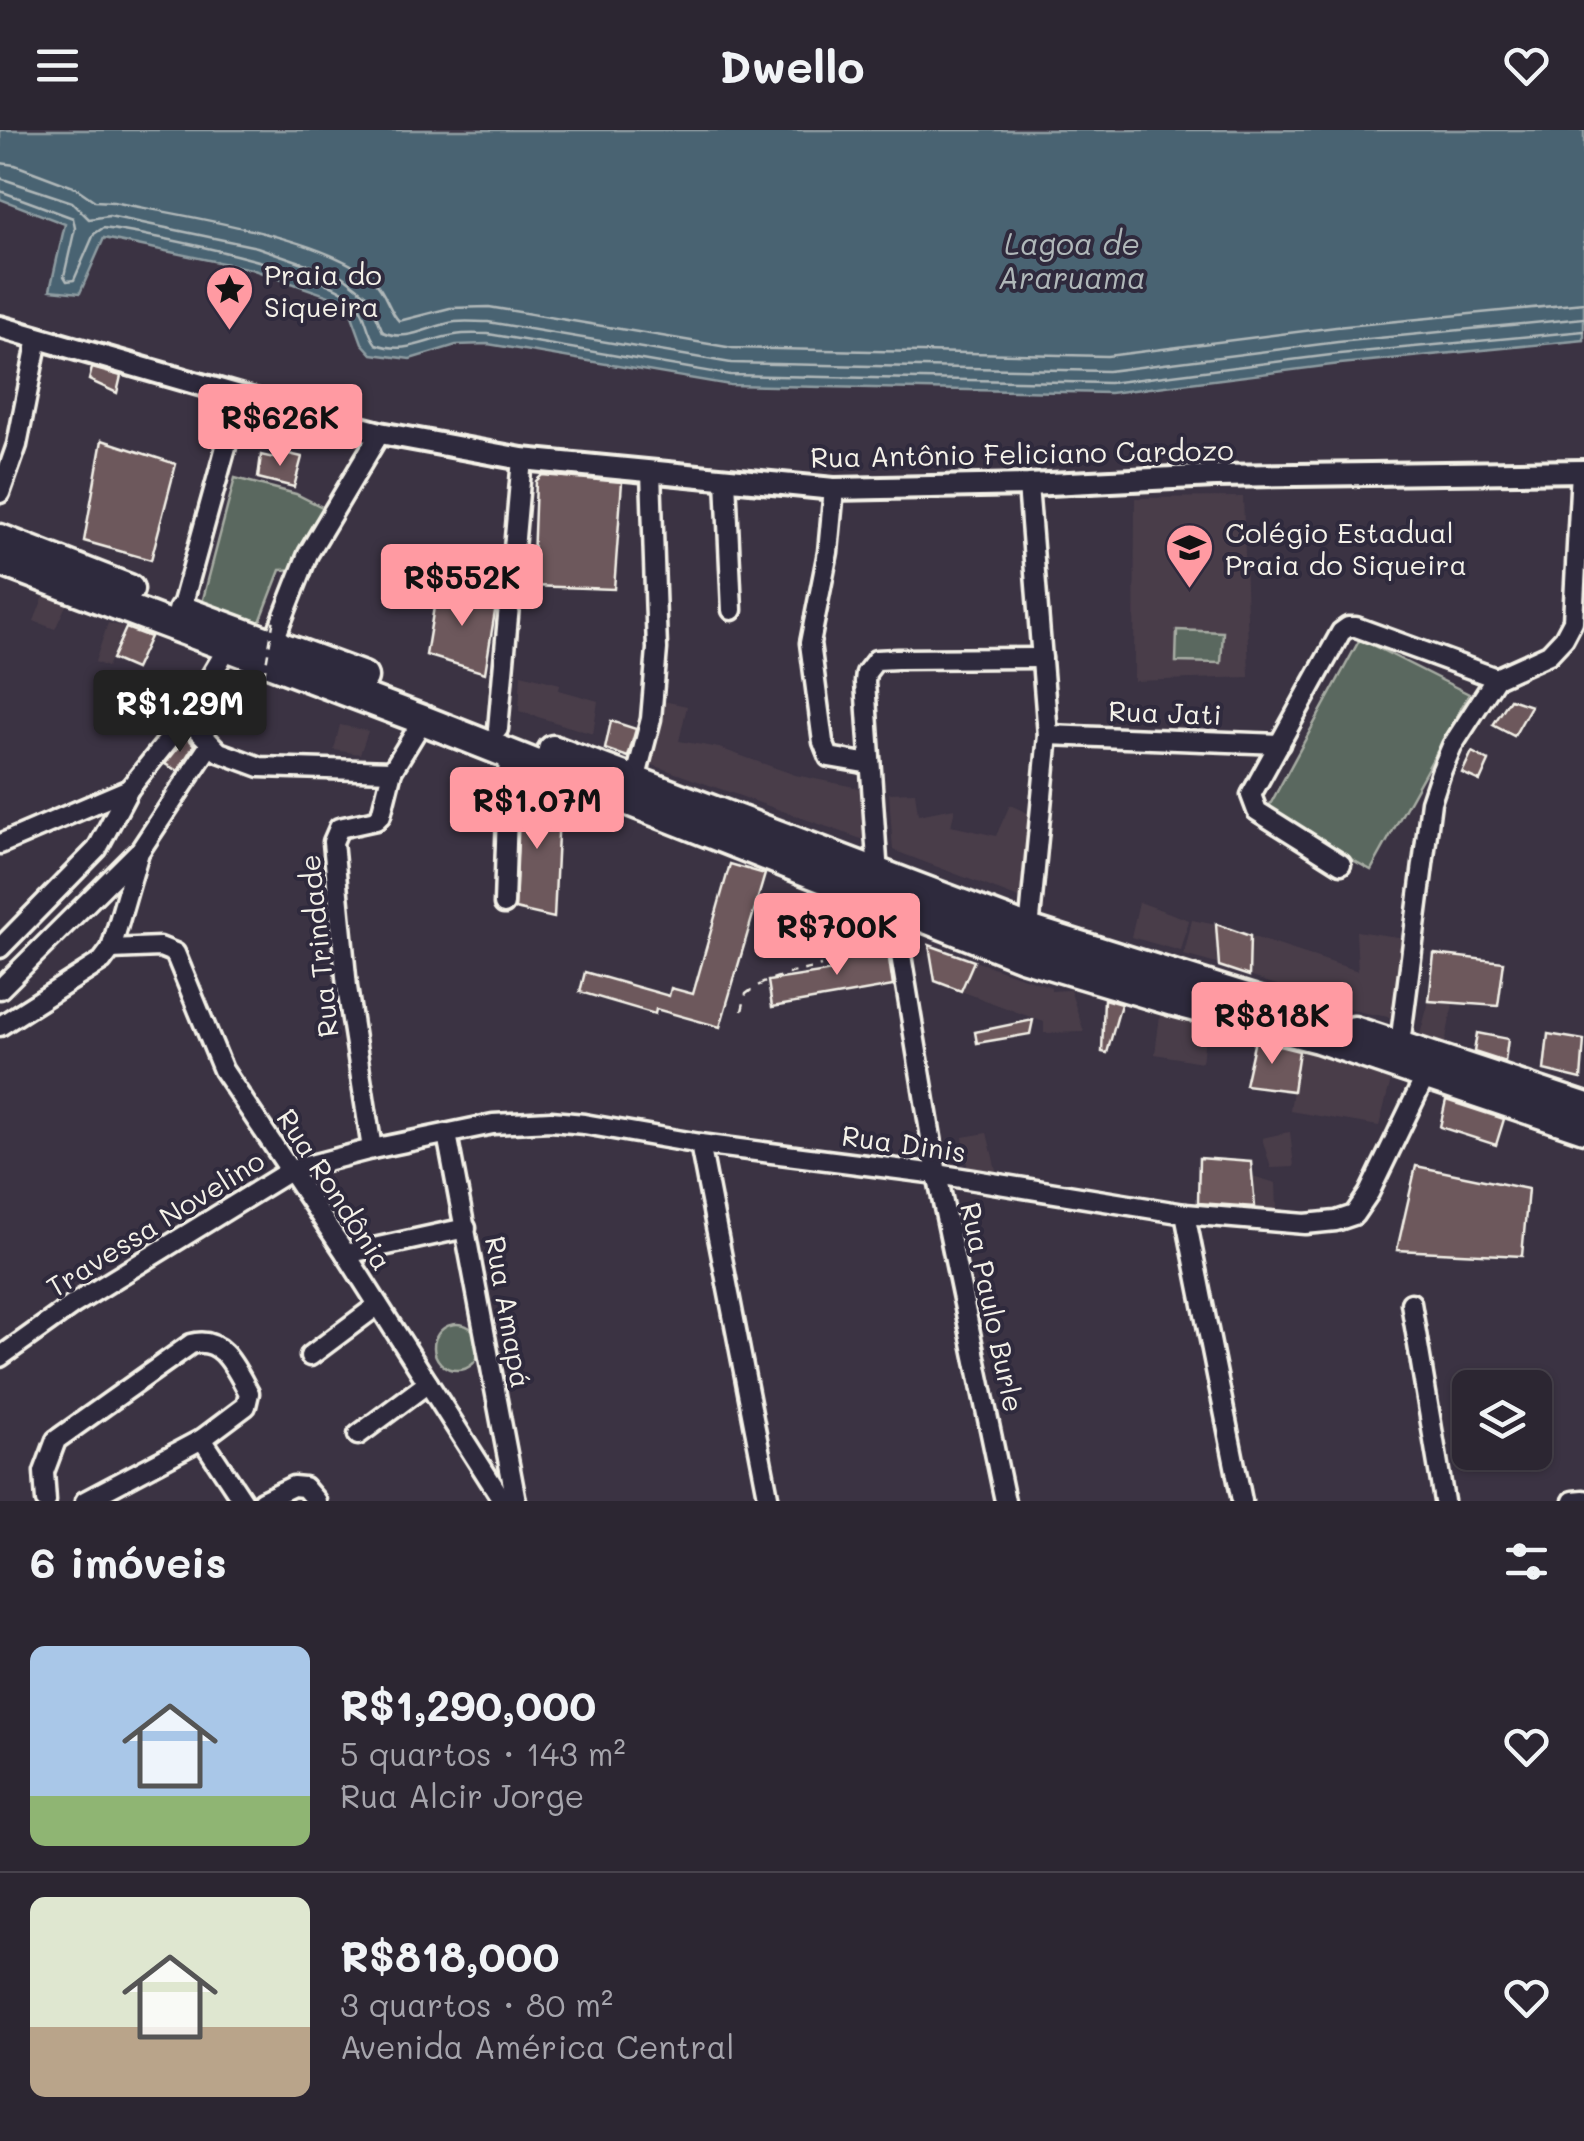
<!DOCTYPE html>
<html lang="pt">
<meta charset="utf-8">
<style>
body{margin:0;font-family:Mali,sans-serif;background:#342e3a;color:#f1f3f6;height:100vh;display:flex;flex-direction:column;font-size:38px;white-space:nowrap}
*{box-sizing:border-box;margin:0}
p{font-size:32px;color:#a6a5ac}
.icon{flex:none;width:55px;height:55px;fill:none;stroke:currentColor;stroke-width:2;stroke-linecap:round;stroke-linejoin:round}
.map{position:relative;height:1371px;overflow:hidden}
.sheet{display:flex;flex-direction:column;background:#2c2632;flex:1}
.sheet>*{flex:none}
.tools{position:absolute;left:1452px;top:1240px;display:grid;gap:20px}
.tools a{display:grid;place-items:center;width:100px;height:100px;border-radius:15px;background:#2c2632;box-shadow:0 2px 8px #0004,0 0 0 2px #48434d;font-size:50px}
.price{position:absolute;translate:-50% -85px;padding:0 22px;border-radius:10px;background:#ff9aa2;color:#111;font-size:32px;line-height:65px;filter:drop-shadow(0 2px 5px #0008)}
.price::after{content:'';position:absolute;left:50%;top:60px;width:30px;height:22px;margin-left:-15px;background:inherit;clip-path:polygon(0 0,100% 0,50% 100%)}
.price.selected{background:#222;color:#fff}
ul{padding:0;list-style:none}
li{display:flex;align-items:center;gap:30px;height:250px;padding:0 30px}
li+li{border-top:2px solid #48434d}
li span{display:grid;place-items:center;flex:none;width:280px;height:200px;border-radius:15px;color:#555}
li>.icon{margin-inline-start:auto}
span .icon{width:120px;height:120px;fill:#fffc;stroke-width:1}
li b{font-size:42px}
h2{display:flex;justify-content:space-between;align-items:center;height:120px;padding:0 30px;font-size:42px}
header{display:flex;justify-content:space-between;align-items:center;height:130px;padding:0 30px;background:#2c2632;font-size:45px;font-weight:700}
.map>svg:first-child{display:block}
.built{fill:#4a3e4a}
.green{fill:#5a685e;stroke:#a7aca3;stroke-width:2.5}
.water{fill:#4a6372;stroke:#8e9ca1;stroke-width:2.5}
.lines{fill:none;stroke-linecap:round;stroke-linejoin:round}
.shore{stroke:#b0b8b9;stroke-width:2.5}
.building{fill:#6d585c;stroke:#f4f1e8;stroke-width:2.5}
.minor-casing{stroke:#f4f1e8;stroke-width:25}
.tertiary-casing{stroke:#f4f1e8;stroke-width:28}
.trunk-casing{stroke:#f4f1e8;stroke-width:35}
.path{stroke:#f4f1e8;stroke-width:2.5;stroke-dasharray:8 8;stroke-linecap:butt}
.minor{stroke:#2f2a3d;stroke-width:18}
.tertiary{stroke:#2f2a3d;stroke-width:20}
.trunk{stroke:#2f2a3d;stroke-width:28}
.path-bridge{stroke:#f4f1e8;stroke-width:2.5;stroke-dasharray:8 8;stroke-linecap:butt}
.labels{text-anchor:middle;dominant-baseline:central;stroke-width:8;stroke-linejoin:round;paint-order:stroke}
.poi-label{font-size:28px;fill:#f4f1e8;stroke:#2f2a3d;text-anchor:start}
.street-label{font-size:28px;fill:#f4f1e8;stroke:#2f2a3d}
.water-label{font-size:30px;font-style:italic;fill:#b0b8b9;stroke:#2f2a3d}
</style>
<header><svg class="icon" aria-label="menu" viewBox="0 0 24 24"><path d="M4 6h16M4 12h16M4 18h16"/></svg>Dwello<svg class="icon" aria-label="heart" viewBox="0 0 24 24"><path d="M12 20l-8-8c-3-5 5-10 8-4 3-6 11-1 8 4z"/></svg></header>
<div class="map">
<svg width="1584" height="1371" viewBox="0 0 1584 1371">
<rect width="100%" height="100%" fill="#3b3343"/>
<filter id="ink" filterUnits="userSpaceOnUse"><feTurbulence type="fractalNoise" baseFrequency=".01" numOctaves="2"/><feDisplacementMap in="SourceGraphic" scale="20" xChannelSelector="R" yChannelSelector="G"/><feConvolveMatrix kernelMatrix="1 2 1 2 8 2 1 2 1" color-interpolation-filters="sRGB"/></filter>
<g filter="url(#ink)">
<g class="built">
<path d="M1243,367L1249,547L1134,551L1135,368Z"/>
<path d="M44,466L67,473L55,499L34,491Z"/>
<path d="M108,493L124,497L107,537L95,532Z"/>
<path d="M521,544L560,554L559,560L598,571L593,604L519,581Z"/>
<path d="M663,571L687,576L679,611L719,618L795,645L869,660L870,712L650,634Z"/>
<path d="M340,595L368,601L360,624L334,620Z"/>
<path d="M915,662L918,685L955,678L951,696L996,706L1010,675L1036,687L1027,771L893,720L889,663Z"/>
<path d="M1139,772L1189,790L1181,821L1131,807Z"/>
<path d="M1192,790L1216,795L1217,834L1184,825Z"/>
<path d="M1356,801L1411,809L1400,889L1361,882L1249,846L1250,806L1358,841Z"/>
<path d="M974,831L1051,857V861L1070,860L1084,902L1044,903V892L961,861Z"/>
<path d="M1429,871L1453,874L1444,918L1419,909Z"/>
<path d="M1161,878L1207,889L1202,932L1155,924Z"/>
<path d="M1300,912L1393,942L1379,996L1290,981Z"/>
<path d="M1290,1002L1294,1037L1271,1038L1262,1008Z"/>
<path d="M987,1003L997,1044L968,1040L963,1007Z"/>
<path d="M1252,1046L1276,1053L1277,1081L1255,1079Z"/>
</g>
<g class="green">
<path d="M235,348L296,364L328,380L298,439L280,440L260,492L202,473Z"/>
<path d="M1177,500L1223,502L1221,533L1176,532Z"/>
<path d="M1360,509L1469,564L1371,740L1266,682Z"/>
<circle cx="457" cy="1217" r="23"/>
</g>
<path class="water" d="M0,0H1584V210L1340,234L1110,263L730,255L488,214L456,215L410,229L372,224L362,213L350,180L335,168L251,139L104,108L80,163L50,160L65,94L0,69Z"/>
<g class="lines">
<g class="shore">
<path d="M0,33L15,35L76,58L95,71L113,72C178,85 330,107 375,152C386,163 389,181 399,191L450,178L489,177L733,218L1107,226L1336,197L1584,173"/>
<path d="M0,48L72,72L89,89L109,86L257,117L344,147L368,166L383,202C408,213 430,195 455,192C466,191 477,192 488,192L731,233L1108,241L1338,212L1584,188"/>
<path d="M0,61L73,88L75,98L64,146L67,151L74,150L94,104L103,98C150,104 328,140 356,172C367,184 366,202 376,214C406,225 426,209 455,205C466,203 477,204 488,204L730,245L1109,253L1339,224L1584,201"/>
</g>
</g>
<g class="building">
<path d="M92,238L121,246L117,263L89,250Z"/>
<path d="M102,310L176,334L151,430L84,411Z"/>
<path d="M276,321L302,327L294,357L258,348L261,325L274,328Z"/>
<path d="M542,345L622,352L614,459L532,456L536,351Z"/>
<path d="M437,459L497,469L485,543L426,525Z"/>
<path d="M126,498L150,507L135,539L112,529Z"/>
<path d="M1510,569L1531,576L1514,606L1493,595Z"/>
<path d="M611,591L636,599L628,627L605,619Z"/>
<path d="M187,607L194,615L178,641L165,634Z"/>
<path d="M1472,622L1489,631L1480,651L1462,643Z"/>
<path d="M520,660L560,663L554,788L515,779Z"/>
<path d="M730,734L765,744L720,897L656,879L655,884L580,862L585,842L669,866L671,858L693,864Z"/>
<path d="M1216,794L1250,806L1249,846L1219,836Z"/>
<path d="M887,815L893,856L772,877L768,851L833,841L831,824Z"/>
<path d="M929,815L974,831L961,861L935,851Z"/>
<path d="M1434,824L1504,832L1498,876L1429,871Z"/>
<path d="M1104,869L1121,874L1107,923L1102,922Z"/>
<path d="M1033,890L1030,904L977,913L975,902Z"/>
<path d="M1477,903L1508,909L1505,932L1474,922Z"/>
<path d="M1548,904L1584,910L1581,949L1544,940Z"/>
<path d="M1255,910L1299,921L1293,961L1245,955Z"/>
<path d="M1446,970L1504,989L1496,1015L1440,997Z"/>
<path d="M1199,1028L1251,1032L1255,1077L1198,1073Z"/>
<path d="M1416,1036L1528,1059L1522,1126L1397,1120Z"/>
</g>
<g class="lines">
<defs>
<g id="minor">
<path d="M726,349L732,480"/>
<path d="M1028,355L1048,605L1029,800"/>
<path d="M834,359L828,422L810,513L823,612L829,627L870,634"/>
<path d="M0,363L17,315L38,208"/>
<path d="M181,480L240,266"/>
<path d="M273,513L308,424L380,303"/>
<path d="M186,588L219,622L260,637L392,641"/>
<path d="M498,599L522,329"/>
<path d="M1048,605L1280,614"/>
<path d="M635,651L651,589L657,519L651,342"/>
<path d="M0,714L129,659"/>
<path d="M1341,734L1257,681L1251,665L1341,502L1348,497H1356L1496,548"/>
<path d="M878,745L865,552L866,543L876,530L897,529L1042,528"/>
<path d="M909,773L900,801L901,825L937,1044L1005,1371"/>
<path d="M504,774L509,623"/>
<path d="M0,818L97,719L129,659L186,588L228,517"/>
<path d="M111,819L160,817L175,823L223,940L346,1124L503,1371"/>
<path d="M0,859L138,722"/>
<path d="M0,896L102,831L111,819L139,722L209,616"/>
<path d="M1400,914L1431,672L1441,642L1452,616L1496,548L1549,524L1564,508L1573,491L1581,341"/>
<path d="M447,1004L516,1371"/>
<path d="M700,1014L769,1371"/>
<path d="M372,1019L347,857L333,712L339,698L376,690L381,685L392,641L423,590"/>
<path d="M1185,1084L1242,1371"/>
<path d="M346,1124L466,1098"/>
<path d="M1411,1173L1444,1371"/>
<path d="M310,1226L378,1175"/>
<path d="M0,1227L74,1174L291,1040L372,1019L493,994L551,991L584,994L700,1014L937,1044L1185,1084L1305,1094L1336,1091L1354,1085L1369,1063L1427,943"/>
<path d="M358,1305L428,1253"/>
<path d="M202,1309L243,1371"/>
<path d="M46,1371L44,1342L56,1310L191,1214C223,1205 236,1240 249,1263L246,1276L202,1309L85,1371"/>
<path d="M262,1371L293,1356L304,1357L316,1371"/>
<path d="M1573,1371L1584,1370"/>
</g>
<path id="tertiary" d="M0,197L240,266L380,303L522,329L834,359L1028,355L1215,346L1584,341"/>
<g id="trunk">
<path d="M0,409L129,459"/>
<path d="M0,431L423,590L1022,826L1173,871L1318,908L1584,998"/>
<path d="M183,481L363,547"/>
<path d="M553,620L1029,800L1304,886"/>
<path d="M1354,901L1584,977"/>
</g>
</defs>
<use href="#minor" class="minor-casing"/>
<use href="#tertiary" class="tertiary-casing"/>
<use href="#trunk" class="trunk-casing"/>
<g class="path">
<path d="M252,552L239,582L246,585L261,552"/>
<path d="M742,881L746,864C768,846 794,843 821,836"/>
</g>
<use href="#minor" class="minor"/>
<use href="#tertiary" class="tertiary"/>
<use href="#trunk" class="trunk"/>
<path class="path-bridge" d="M264,546L275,482"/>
</g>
</g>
<defs>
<symbol id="sight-pin" viewBox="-11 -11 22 30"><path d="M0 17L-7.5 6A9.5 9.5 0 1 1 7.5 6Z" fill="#ff9aa2" stroke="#2f2a3d"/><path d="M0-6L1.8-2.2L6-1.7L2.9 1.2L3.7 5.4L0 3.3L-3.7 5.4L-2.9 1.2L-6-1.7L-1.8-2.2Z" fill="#111"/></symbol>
<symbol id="school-pin" viewBox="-11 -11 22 30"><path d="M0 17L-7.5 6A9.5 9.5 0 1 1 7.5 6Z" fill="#ff9aa2" stroke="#2f2a3d"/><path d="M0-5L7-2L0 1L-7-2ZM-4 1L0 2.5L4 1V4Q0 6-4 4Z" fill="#111"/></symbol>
</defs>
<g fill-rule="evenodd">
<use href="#sight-pin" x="202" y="132" width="55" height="75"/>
<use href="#school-pin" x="1162" y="390" width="55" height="75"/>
</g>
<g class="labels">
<g class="poi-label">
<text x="264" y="144">Praia do<tspan x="264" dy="32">Siqueira</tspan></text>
<text x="1225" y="402">Colégio Estadual<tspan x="1225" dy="32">Praia do Siqueira</tspan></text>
</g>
<g class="street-label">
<text transform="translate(1022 323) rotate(-1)">Rua Antônio Feliciano Cardozo</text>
<text transform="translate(1165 582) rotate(2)">Rua Jati</text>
<text transform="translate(318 816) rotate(-96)">Rua Trindade</text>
<text transform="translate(904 1013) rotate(8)">Rua Dinis</text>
<text transform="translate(335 1059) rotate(57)">Rua Rondônia</text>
<text transform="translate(155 1093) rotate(-32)">Travessa Novelino</text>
<text transform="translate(993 1177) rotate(78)">Rua Paulo Burle</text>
<text transform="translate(509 1182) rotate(80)">Rua Amapá</text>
</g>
<g class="water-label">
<text x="1072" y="113">Lagoa de<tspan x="1072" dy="34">Araruama</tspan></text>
</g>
</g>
</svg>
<div class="tools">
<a><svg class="icon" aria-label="layers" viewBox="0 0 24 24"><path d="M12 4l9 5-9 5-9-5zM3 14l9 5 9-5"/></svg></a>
</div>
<b class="price" style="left:280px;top:339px">R$626K</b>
<b class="price" style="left:462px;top:499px">R$552K</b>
<b class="price selected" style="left:180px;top:625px">R$1.29M</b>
<b class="price" style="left:537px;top:722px">R$1.07M</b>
<b class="price" style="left:837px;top:848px">R$700K</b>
<b class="price" style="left:1272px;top:937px">R$818K</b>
</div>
<section class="sheet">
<h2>6 imóveis<svg class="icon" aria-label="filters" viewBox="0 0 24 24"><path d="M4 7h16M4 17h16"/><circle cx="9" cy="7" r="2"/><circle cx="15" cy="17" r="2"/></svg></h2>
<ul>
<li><span style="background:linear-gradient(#a9c7e8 75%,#8fb573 0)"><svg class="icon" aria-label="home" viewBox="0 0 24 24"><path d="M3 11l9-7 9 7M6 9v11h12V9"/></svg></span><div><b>R$1,290,000</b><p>5 quartos · 143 m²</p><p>Rua Alcir Jorge</p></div><svg class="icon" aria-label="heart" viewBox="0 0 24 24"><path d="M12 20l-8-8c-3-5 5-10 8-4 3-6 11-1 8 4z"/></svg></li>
<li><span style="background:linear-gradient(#dfe7d0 65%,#b9a48a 0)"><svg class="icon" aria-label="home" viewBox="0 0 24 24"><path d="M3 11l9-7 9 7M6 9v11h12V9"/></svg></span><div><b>R$818,000</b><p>3 quartos · 80 m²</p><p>Avenida América Central</p></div><svg class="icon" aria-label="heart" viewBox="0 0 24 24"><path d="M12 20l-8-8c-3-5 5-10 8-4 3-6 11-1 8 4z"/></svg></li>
</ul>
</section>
